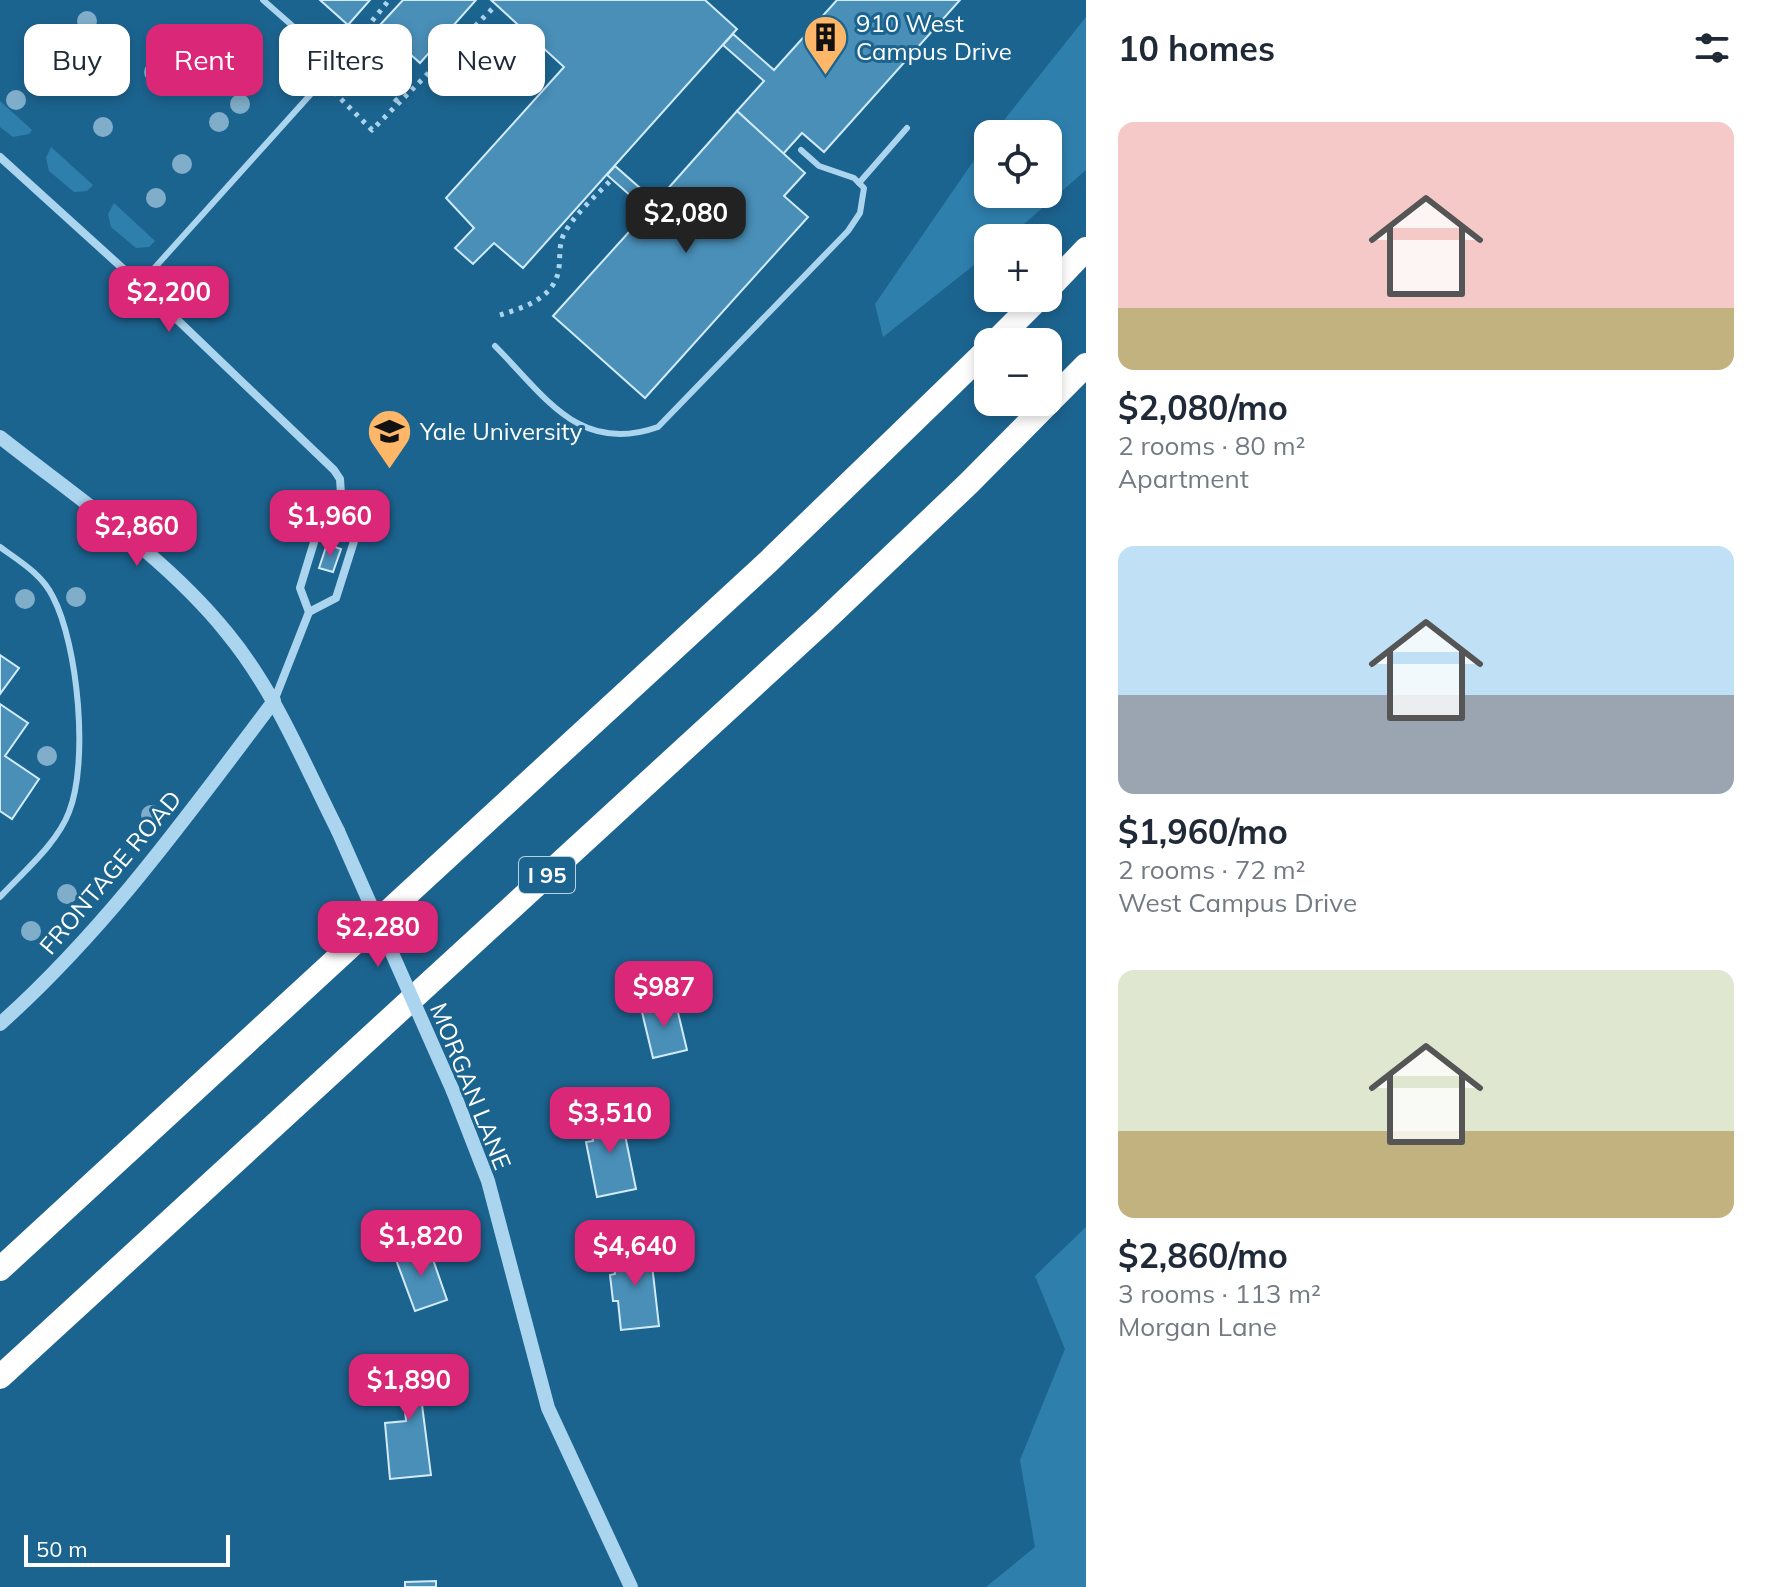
<!DOCTYPE html>
<meta charset="utf-8">
<style>
body{margin:0;font-family:Mulish,sans-serif;background:#f6f6f7;color:#1f2937;height:100vh;display:flex;flex-direction:column;font-size:30px;white-space:nowrap}
*{box-sizing:border-box;margin:0}
p{font-size:26px;color:#747a83}
.icon{flex:none;width:44px;height:44px;fill:none;stroke:currentColor;stroke-width:2;stroke-linecap:round;stroke-linejoin:round}
.map{position:relative;flex:1;overflow:hidden}
.side{display:flex;flex-direction:column;background:#fff;width:680px}
.side>*{flex:none}
.top-card{position:absolute;left:24px;top:24px;width:760px;height:72px;display:flex;gap:16px}
.tools{position:absolute;left:974px;top:120px;display:grid;gap:16px}
.tools a{display:grid;place-items:center;width:88px;height:88px;border-radius:16px;background:#fff;box-shadow:0 4px 12px #0003;font-size:40px}
.scale{position:absolute;left:24px;bottom:20px;width:206px;box-sizing:border-box;padding-left:8px;border:4px solid #fff;border-top:0;font-size:22px;line-height:28px;white-space:nowrap;color:#fff;-webkit-text-stroke:6px #1c6490;paint-order:stroke}
.price{position:absolute;translate:-50% -68px;padding:0 18px;border-radius:16px;background:#db2777;color:#fff;font-size:26px;line-height:52px;filter:drop-shadow(0 2px 4px #0008)}
.price::after{content:'';position:absolute;left:50%;top:48px;width:24px;height:18px;margin-left:-12px;background:inherit;clip-path:polygon(0 0,100% 0,50% 100%)}
.price.active{background:#222;color:#fff}
ul{padding:0;list-style:none}
li{display:grid;align-content:center;gap:16px;height:424px;padding:0 32px}
li span{display:grid;place-items:center;height:248px;border-radius:16px;color:#555}
li>.icon{margin-inline-start:auto}
span .icon{width:144px;height:144px;fill:#fffc;stroke-width:1}
li b{font-size:34px}
h2{display:flex;justify-content:space-between;align-items:center;height:96px;padding:0 32px;font-size:34px}
.tag{padding:0 28px;border-radius:16px;background:#fff;box-shadow:0 4px 12px #0003;font-size:28px;line-height:72px}
.tag.active{background:#db2777;color:#fff}
main{display:flex;flex:1;min-height:0}
.map>svg:first-child{display:block}
.green{fill:#2f7fad}
.building{fill:#498fb8;stroke:#d1ebfa;stroke-width:2}
.lines{fill:none;stroke-linecap:round;stroke-linejoin:round}
.path{stroke:#abd5ee;stroke-width:5;stroke-dasharray:4 6;stroke-linecap:butt}
.service{stroke:#abd5ee;stroke-width:6}
.minor{stroke:#abd5ee;stroke-width:8}
.tertiary{stroke:#abd5ee;stroke-width:14}
.motorway{stroke:#fff;stroke-width:24}
.tertiary-bridge{stroke:#abd5ee;stroke-width:14}
.tree{fill:#80aeca}
.labels{text-anchor:middle;dominant-baseline:central;stroke-width:6;stroke-linejoin:round;paint-order:stroke}
.shield{fill:#1c6490;stroke:#bbd0de;stroke-width:2}
.shield-label{font-size:22px;font-weight:bold;fill:#fff}
.poi-label{font-size:24px;fill:#fff;stroke:#1c6490;text-anchor:start}
.street-label{font-size:24px;fill:#fff;stroke:#1c6490}
</style>
<main>
<div class="map">
<svg width="1086" height="1587" viewBox="0 0 1086 1587">
<rect width="100%" height="100%" fill="#1c6490"/>
<g class="green">
<path d="M1086,17V170L1008,238H988V254L883,337L875,304L988,140V194H1048V134H993Z"/>
<path d="M0,101L32,130L29,134L13,137L0,127Z"/>
<path d="M51,147L93,185L87,191L74,192L49,171L46,158Z"/>
<path d="M114,203L155,241L149,247L136,248L111,227L108,214Z"/>
<path d="M1086,1227V1587H986L1035,1547L1020,1460L1065,1349L1035,1276Z"/>
</g>
<g class="building">
<path d="M320,0H370L348,25Z"/>
<path d="M403,0H476L420,63L379,26Z"/>
<path d="M491,0H705L737,29L523,268L494,243L473,264L455,248L474,228L446,198L564,67Z"/>
<path d="M837,0H960L824,152L802,133L783,154L737,111L764,81L723,45L733,34L774,70Z"/>
<path d="M737,111L805,173L784,196L808,217L645,398L553,316L648,211L607,175L615,166L656,202Z"/>
<path d="M327,544L341,549L333,572L319,568Z"/>
<path d="M0,655L19,668L0,694Z"/>
<path d="M0,704L28,723L5,756L39,779L12,819L0,811Z"/>
<path d="M675,1000L687,1050L653,1058L641,1008Z"/>
<path d="M620,1110L636,1189L597,1197L586,1142L593,1141L588,1116Z"/>
<path d="M428,1245L447,1300L415,1311L395,1257Z"/>
<path d="M650,1247L659,1326L621,1330L618,1301H613L610,1275L615,1274L612,1251Z"/>
<path d="M424,1356L428,1389H420L431,1475L390,1479L385,1423L406,1421L403,1391L394,1392L391,1359Z"/>
<path d="M436,1581V1587H405V1582Z"/>
</g>
<g class="lines">
<g class="path">
<path d="M347,52L389,0"/>
<path d="M352,56L399,103"/>
<path d="M334,92L372,130L496,5"/>
<path d="M500,315C522,308 552,299 558,273C561,261 558,249 563,236C573,215 596,196 612,179"/>
</g>
<g class="service">
<path d="M859,183L907,128"/>
<path d="M140,284L337,65L263,0"/>
<path d="M495,346C545,396 579,455 658,427L848,231L860,213L864,188L854,178L819,166L801,150"/>
<path d="M0,547C19,561 42,574 53,597C78,645 89,762 69,812C57,844 23,872 0,897"/>
</g>
<g class="minor">
<path d="M0,157L140,284L334,470L340,479L342,509L356,535L336,598L309,612L274,701"/>
<path d="M309,612L300,588L315,539L320,527L342,509"/>
</g>
<g class="tertiary">
<path d="M0,437C76,497 166,557 227,633C275,691 304,764 338,831"/>
<path d="M0,1024C108,927 187,816 274,701"/>
<path d="M453,1091L488,1181L548,1408L631,1587"/>
</g>
<g class="motorway">
<path d="M1048,289L1086,249"/>
<path d="M995,342L1039,298"/>
<path d="M0,1269L768,562L988,349"/>
<path d="M0,1377L825,620L969,483L1086,365"/>
</g>
<path class="tertiary-bridge" d="M338,831L453,1091"/>
</g>
<g class="tree">
<circle cx="87" cy="21" r="10"/>
<circle cx="181" cy="38" r="10"/>
<circle cx="45" cy="72" r="10"/>
<circle cx="154" cy="72" r="10"/>
<circle cx="16" cy="100" r="10"/>
<circle cx="240" cy="104" r="10"/>
<circle cx="219" cy="122" r="10"/>
<circle cx="103" cy="127" r="10"/>
<circle cx="182" cy="164" r="10"/>
<circle cx="156" cy="198" r="10"/>
<circle cx="76" cy="597" r="10"/>
<circle cx="25" cy="599" r="10"/>
<circle cx="47" cy="756" r="10"/>
<circle cx="151" cy="815" r="10"/>
<circle cx="67" cy="894" r="10"/>
<circle cx="31" cy="931" r="10"/>
</g>
<defs>
<symbol id="building-pin" viewBox="-11 -11 22 30"><path d="M0 17L-7.5 6A9.5 9.5 0 1 1 7.5 6Z" fill="#feb768" stroke="#1c6490"/><path d="M-4-6H4V6H1V3H-1V6H-4ZM-2.5-4.3h1.7v1.8h-1.7ZM.8-4.3h1.7v1.8H.8ZM-2.5-1h1.7V.8h-1.7ZM.8-1h1.7V.8H.8Z" fill="#111"/></symbol>
<symbol id="university-pin" viewBox="-11 -11 22 30"><path d="M0 17L-7.5 6A9.5 9.5 0 1 1 7.5 6Z" fill="#feb768" stroke="#1c6490"/><path d="M0-5L7-2L0 1L-7-2ZM-4 1L0 2.5L4 1V4Q0 6-4 4Z" fill="#111"/></symbol>
</defs>
<g fill-rule="evenodd">
<use href="#building-pin" x="800" y="12" width="51" height="69"/>
<use href="#university-pin" x="364" y="406" width="51" height="69"/>
</g>
<g class="labels">
<rect class="shield" x="519" y="857" width="56" height="36" rx="6"/>
<g class="shield-label">
<text x="547" y="875">I 95</text>
</g>
<g class="poi-label">
<text x="856" y="23">910 West<tspan x="856" dy="28">Campus Drive</tspan></text>
<text x="420" y="431">Yale University</text>
</g>
<g class="street-label">
<text transform="translate(110 872) rotate(-50)">FRONTAGE ROAD</text>
<text transform="translate(471 1086) rotate(68)">MORGAN LANE</text>
</g>
</g>
</svg>
<div class="tools">
<a><svg class="icon" aria-label="locate" viewBox="0 0 24 24"><circle cx="12" cy="12" r="6"/><path d="M12 2v4M12 18v4M2 12h4M18 12h4"/></svg></a>
<a>+</a>
<a>−</a>
</div>
<div class="scale">50 m</div>
<b class="price active" style="left:686px;top:255px">$2,080</b>
<b class="price" style="left:169px;top:334px">$2,200</b>
<b class="price" style="left:330px;top:558px">$1,960</b>
<b class="price" style="left:137px;top:568px">$2,860</b>
<b class="price" style="left:378px;top:969px">$2,280</b>
<b class="price" style="left:664px;top:1029px">$987</b>
<b class="price" style="left:610px;top:1155px">$3,510</b>
<b class="price" style="left:421px;top:1278px">$1,820</b>
<b class="price" style="left:635px;top:1288px">$4,640</b>
<b class="price" style="left:409px;top:1422px">$1,890</b>
<div class="top-card">
<a class="tag">Buy</a>
<a class="tag active">Rent</a>
<a class="tag">Filters</a>
<a class="tag">New</a>
</div>
</div>
<section class="side">
<h2>10 homes<svg class="icon" aria-label="filters" viewBox="0 0 24 24"><path d="M4 7h16M4 17h16"/><circle cx="9" cy="7" r="2"/><circle cx="15" cy="17" r="2"/></svg></h2>
<ul>
<li><span style="background:linear-gradient(#f6c9c9 75%,#c2b280 0)"><svg class="icon" aria-label="home" viewBox="0 0 24 24"><path d="M3 11l9-7 9 7M6 9v11h12V9"/></svg></span><div><b>$2,080/mo</b><p>2 rooms · 80 m²</p><p>Apartment</p></div></li>
<li><span style="background:linear-gradient(#bfe0f5 60%,#9aa5b1 0)"><svg class="icon" aria-label="home" viewBox="0 0 24 24"><path d="M3 11l9-7 9 7M6 9v11h12V9"/></svg></span><div><b>$1,960/mo</b><p>2 rooms · 72 m²</p><p>West Campus Drive</p></div></li>
<li><span style="background:linear-gradient(#dfe7d0 65%,#c2b280 0)"><svg class="icon" aria-label="home" viewBox="0 0 24 24"><path d="M3 11l9-7 9 7M6 9v11h12V9"/></svg></span><div><b>$2,860/mo</b><p>3 rooms · 113 m²</p><p>Morgan Lane</p></div></li>
</ul>
</section>
</main>
